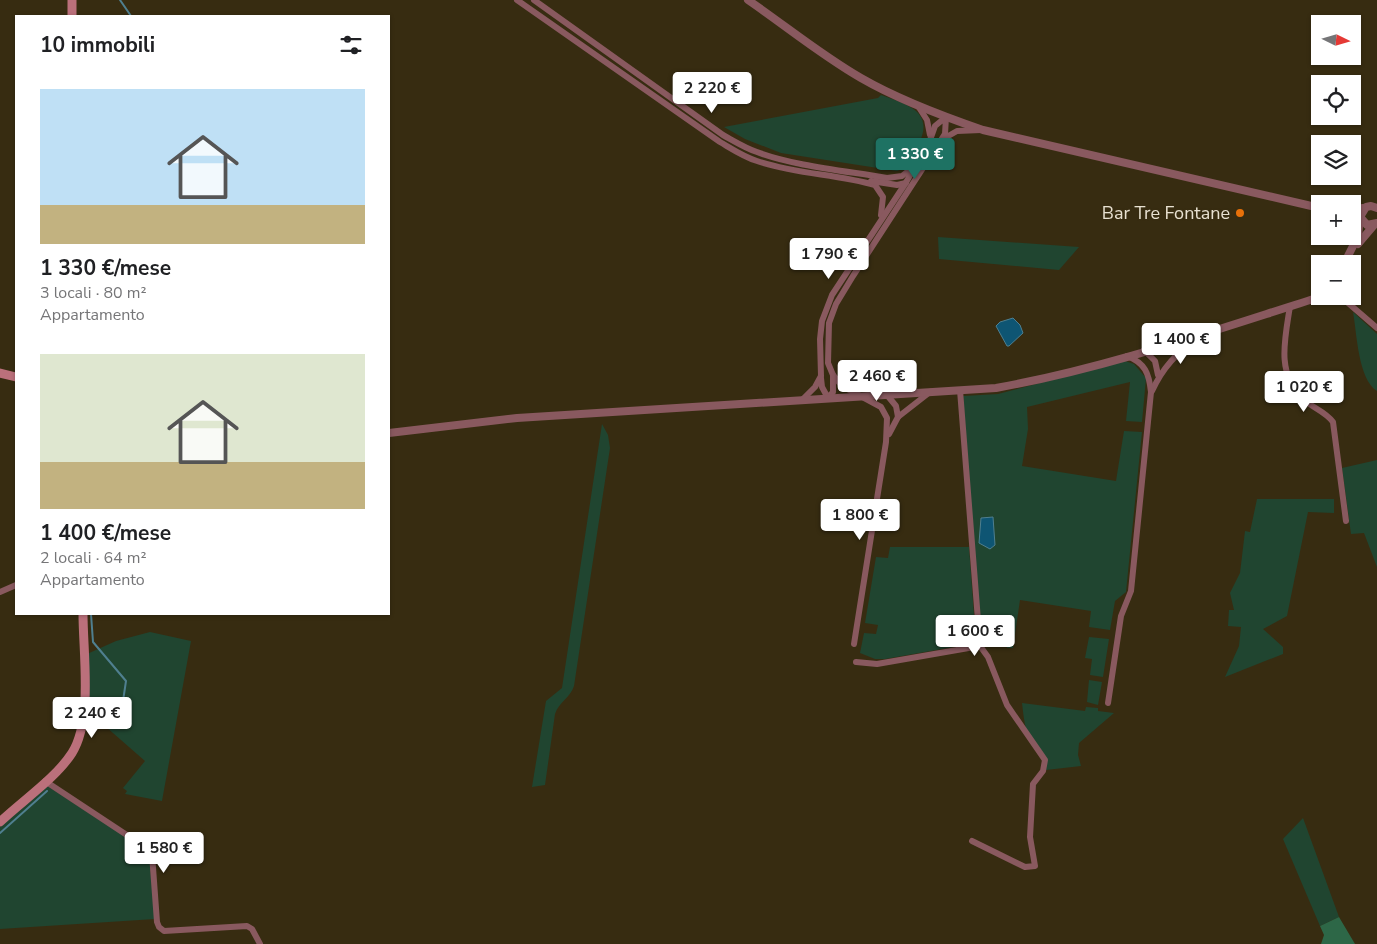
<!DOCTYPE html>
<html lang="it">
<meta charset="utf-8">
<style>
body{margin:0;font-family:"Nunito Sans",sans-serif;background:#f2f2f2;color:#202124;height:100vh;display:flex;flex-direction:column;font-size:19px;white-space:nowrap}
*{box-sizing:border-box;margin:0}
p{font-size:16px;color:#757577}
.icon{flex:none;width:28px;height:28px;fill:none;stroke:currentColor;stroke-width:2;stroke-linecap:round;stroke-linejoin:round}
.map{position:relative;flex:1;overflow:hidden}
.side{position:absolute;left:15px;top:15px;width:375px;height:600px;display:flex;flex-direction:column;background:#fff;border-radius:0px;box-shadow:0 1px 4px #0004}
.side>*{flex:none}
.needle{width:32px;rotate:95deg}
.tools{position:absolute;left:1311px;top:15px;display:grid;gap:10px}
.tools a{display:grid;place-items:center;width:50px;height:50px;border-radius:0px;background:#fff;box-shadow:0 1px 4px #0004;font-size:25px}
.price{position:absolute;translate:-50% -42px;padding:0 11px;border-radius:5px;background:#fff;color:#222;font-size:16px;line-height:32px;filter:drop-shadow(0 1px 2px #0008)}
.price::after{content:'';position:absolute;left:50%;top:30px;width:15px;height:11px;margin-left:-8px;background:inherit;clip-path:polygon(0 0,100% 0,50% 100%)}
.price.on{background:#1e7263;color:#fff}
ul{padding:0;list-style:none}
li{display:grid;align-content:center;gap:10px;height:265px;padding:0 25px}
li span{display:grid;place-items:center;height:155px;border-radius:0px;color:#555}
li>.icon{margin-inline-start:auto}
span .icon{width:90px;height:90px;fill:#fffc;stroke-width:1}
li b{font-size:21px}
h2{display:flex;justify-content:space-between;align-items:center;height:60px;padding:0 25px;font-size:21px}
.map>svg:first-child{display:block}
.green{fill:#204530}
.forest{fill:#2d6747}
.water{fill:#0e5573;stroke:#4f7f8f}
.lines{fill:none;stroke-linecap:round;stroke-linejoin:round}
.stream{stroke:#4f7f8f;stroke-width:2}
.minor{stroke:#89595f;stroke-width:6}
.tertiary{stroke:#89595f;stroke-width:8}
.secondary{stroke:#bb707b;stroke-width:9}
.food-dot{fill:#e8710a;stroke:#372c11;stroke-width:2}
.labels{text-anchor:middle;dominant-baseline:central;stroke-width:4;stroke-linejoin:round;paint-order:stroke}
.poi-label{font-size:18px;fill:#e8e1d1;stroke:#372c11;text-anchor:end}
</style>
<div class="map">
<svg width="1377" height="944" viewBox="0 0 1377 944">
<rect width="100%" height="100%" fill="#372c11"/>
<g class="green">
<path d="M881,95C913,106 937,114 915,151C910,160 907,168 897,171L781,153L745,139L724,127L878,98Z"/>
<path d="M938,237L1079,247L1059,270L939,259Z"/>
<path d="M1353,312L1377,334V391C1358,379 1357,334 1353,312Z"/>
<path d="M1125,361L1134,364L1146,378L1142,422L1126,421L1130,382L1027,407L1028,429L1022,466L1116,481L1124,431L1142,432L1126,592L1115,601L1110,630L1089,627L1091,611L1020,600L1013,648H1007L1005,638L981,641L963,396L998,394Z"/>
<path d="M602,424L608,435L610,448L574,686C570,698 559,702 555,714L545,785L532,787L546,701L562,688Z"/>
<path d="M1377,460V567L1364,533L1351,534L1342,468Z"/>
<path d="M1257,499H1334V513L1308,512L1287,616L1263,629L1283,647V654L1225,677L1239,646L1241,627L1228,626L1229,610H1234L1230,593L1240,573L1245,531L1250,532Z"/>
<path d="M890,547H969L976,643L885,659H875L860,653L864,633L876,634L878,625L865,623L876,557L888,558Z"/>
<path d="M150,632L191,641L162,801L125,794L127,791L123,788L145,761L89,712L87,654L116,641Z"/>
<path d="M1089,637L1109,639L1103,677L1090,675L1092,659L1085,658Z"/>
<path d="M1089,680L1102,682L1098,705L1087,702Z"/>
<path d="M1022,703L1085,711L1086,707L1098,708V711L1114,713L1079,743L1078,755L1081,766L1046,770C1048,751 1035,746 1027,731C1024,723 1023,711 1022,703Z"/>
<path d="M46,785L146,850L149,854L155,919L0,929V827Z"/>
<path d="M1303,818L1339,917L1320,926L1283,839Z"/>
</g>
<path class="forest" d="M1339,917L1355,944H1321L1324,935L1320,926Z"/>
<g class="water">
<path d="M1013,318L1020,325L1023,333L1009,346H1007L996,326L1000,322Z"/>
<path d="M993,517L995,545L990,549L979,543L981,518Z"/>
</g>
<g class="lines">
<g class="stream">
<path d="M120,0L131,16"/>
<path d="M91,614L93,642L126,681L123,701L113,724"/>
<path d="M0,833L47,791"/>
</g>
<g class="minor">
<path d="M517,0L720,142C732,149 744,157 757,161C795,174 836,174 875,185L883,197L881,215"/>
<path d="M534,0L723,135C734,141 745,148 757,152C794,166 847,171 887,178L902,176L912,168"/>
<path d="M918,106L927,120L930,135"/>
<path d="M943,139L957,131L981,130"/>
<path d="M871,181L897,185L906,183"/>
<path d="M1340,296L1377,328"/>
<path d="M1290,306C1285,339 1276,372 1302,398C1312,408 1325,411 1333,422L1346,521"/>
<path d="M1144,350L1155,361L1158,375"/>
<path d="M821,378L822,387L828,398L833,392V375"/>
<path d="M960,390L980,646L988,657L1007,705L1045,760L1043,771L1033,784L1030,837L1035,866L1025,867L972,841"/>
<path d="M1152,391C1163,367 1177,353 1198,337"/>
<path d="M887,395L896,406L898,417"/>
<path d="M802,400L815,387L821,376L820,339L822,321L832,295L905,184L929,143L935,126L946,117L945,134L853,276L836,304L829,323L828,363L833,375L842,386L881,407L887,418L886,442L854,644"/>
<path d="M889,434L898,417L930,392"/>
<path d="M0,592L16,585"/>
<path d="M856,662L877,664L980,646"/>
<path d="M1108,703L1121,616L1131,591L1151,392C1149,373 1145,363 1127,356"/>
<path d="M45,781L148,849L152,854L157,922L159,927L164,931L247,926L252,929L260,944"/>
</g>
<g class="tertiary">
<path d="M748,0C786,26 821,55 861,78C899,100 942,116 983,130L1320,208"/>
<path d="M1377,208L1371,206L1366,207L1360,217L1367,225L1377,223"/>
<path d="M1352,210L1363,208"/>
<path d="M1358,244L1374,225"/>
<path d="M1344,264L1358,236L1360,215"/>
<path d="M389,433L517,418L996,388C1107,368 1215,330 1323,296"/>
</g>
<g class="secondary">
<path d="M72,0V16"/>
<path d="M0,373L16,377"/>
<path d="M0,822C22,801 56,778 72,753C93,720 83,653 83,614"/>
</g>
</g>
<circle class="food-dot" cx="1240" cy="213" r="5"/>
<g class="labels">
<g class="poi-label">
<text x="1230" y="213">Bar Tre Fontane</text>
</g>
</g>
</svg>
<div class="tools">
<a><svg class="needle" viewBox="-14 -14 28 28"><path d="M0-13l5 13h-10z" fill="#e53935"/><path d="M0 13l5-13h-10z" fill="#757577"/></svg></a>
<a><svg class="icon" aria-label="locate" viewBox="0 0 24 24"><circle cx="12" cy="12" r="6"/><path d="M12 2v4M12 18v4M2 12h4M18 12h4"/></svg></a>
<a><svg class="icon" aria-label="layers" viewBox="0 0 24 24"><path d="M12 4l9 5-9 5-9-5zM3 14l9 5 9-5"/></svg></a>
<a>+</a>
<a>−</a>
</div>
<b class="price" style="left:712px;top:114px">2 220 €</b>
<b class="price on" style="left:915px;top:180px">1 330 €</b>
<b class="price" style="left:829px;top:280px">1 790 €</b>
<b class="price" style="left:1181px;top:365px">1 400 €</b>
<b class="price" style="left:877px;top:402px">2 460 €</b>
<b class="price" style="left:1304px;top:413px">1 020 €</b>
<b class="price" style="left:860px;top:541px">1 800 €</b>
<b class="price" style="left:975px;top:657px">1 600 €</b>
<b class="price" style="left:92px;top:739px">2 240 €</b>
<b class="price" style="left:164px;top:874px">1 580 €</b>
<section class="side">
<h2>10 immobili<svg class="icon" aria-label="filters" viewBox="0 0 24 24"><path d="M4 7h16M4 17h16"/><circle cx="9" cy="7" r="2"/><circle cx="15" cy="17" r="2"/></svg></h2>
<ul>
<li><span style="background:linear-gradient(#bfe0f5 75%,#c2b280 0)"><svg class="icon" aria-label="home" viewBox="0 0 24 24"><path d="M3 11l9-7 9 7M6 9v11h12V9"/></svg></span><div><b>1 330 €/mese</b><p>3 locali · 80 m²</p><p>Appartamento</p></div></li>
<li><span style="background:linear-gradient(#dfe7d0 70%,#c2b280 0)"><svg class="icon" aria-label="home" viewBox="0 0 24 24"><path d="M3 11l9-7 9 7M6 9v11h12V9"/></svg></span><div><b>1 400 €/mese</b><p>2 locali · 64 m²</p><p>Appartamento</p></div></li>
</ul>
</section>
</div>
